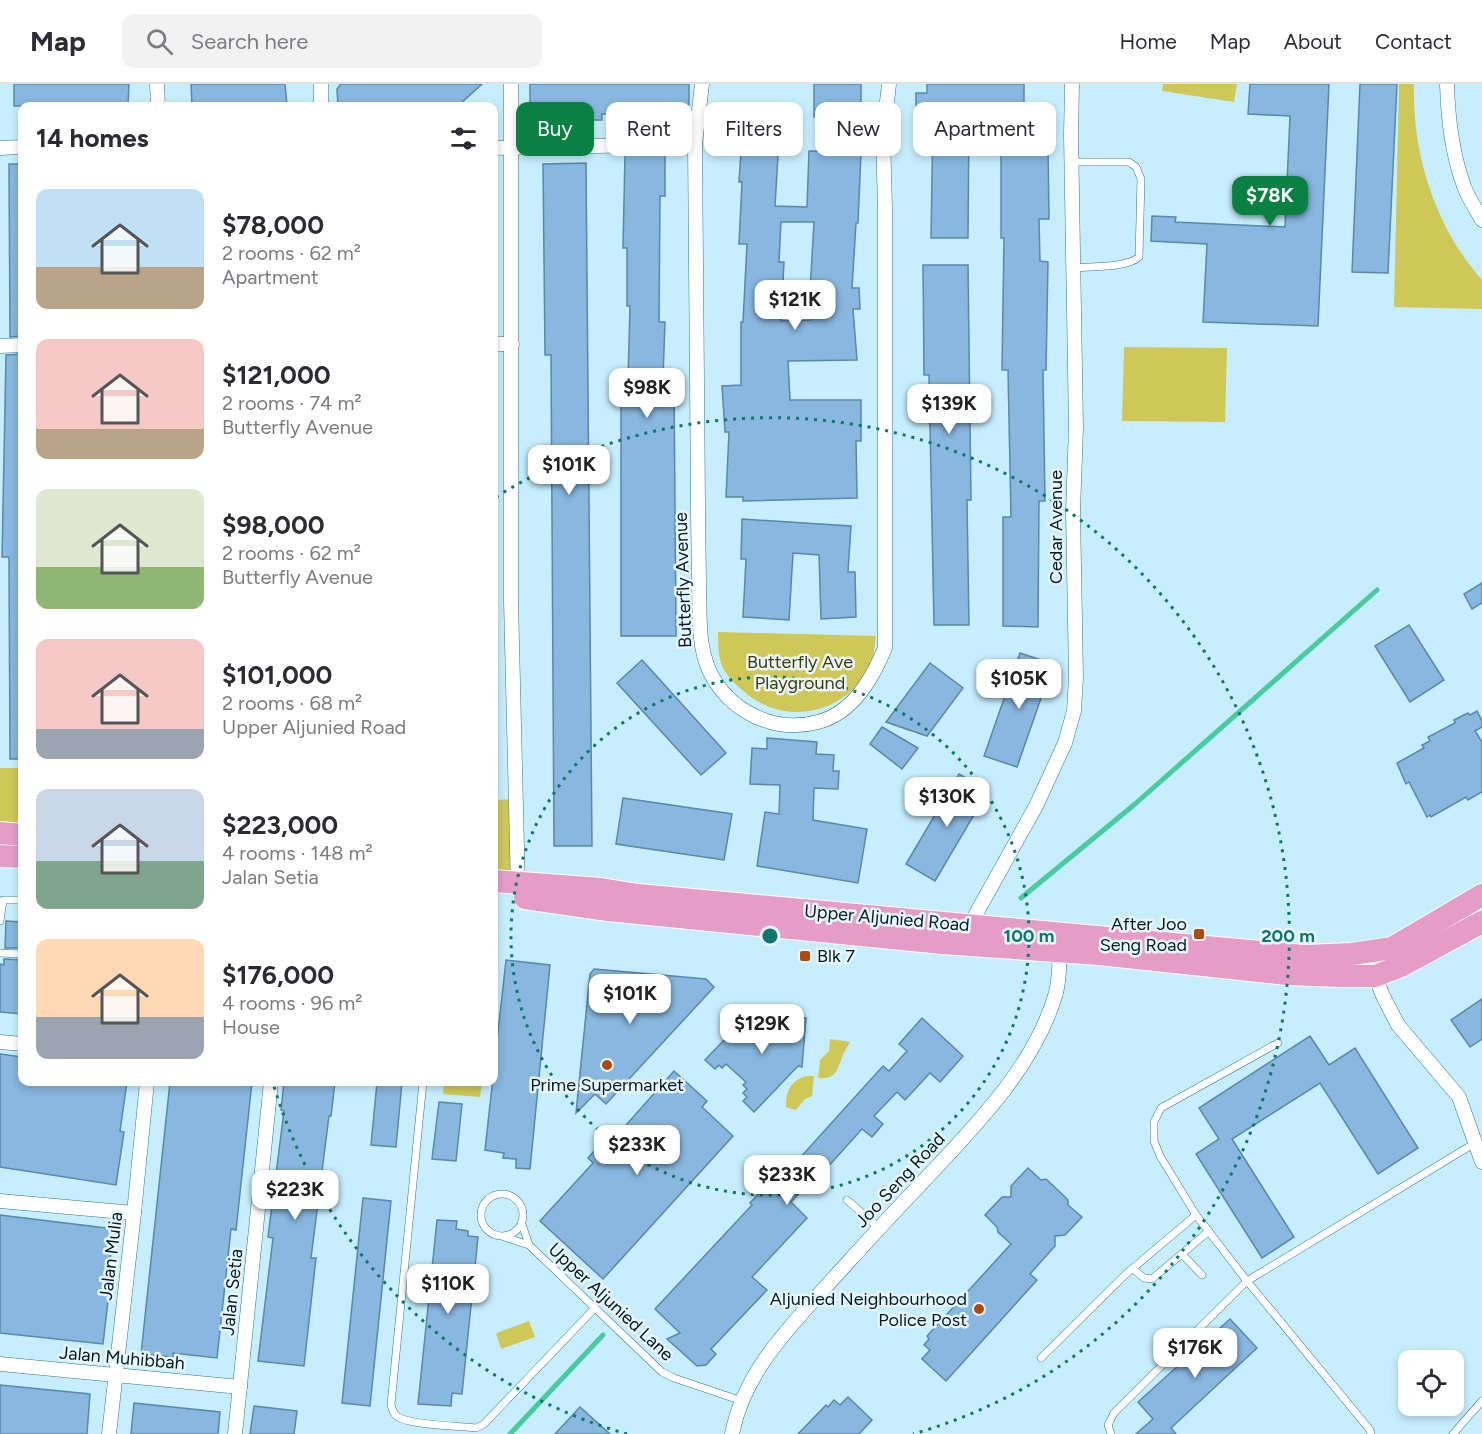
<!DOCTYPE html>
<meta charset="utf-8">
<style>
body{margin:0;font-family:Figtree,sans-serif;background:#f2f2f3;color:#2b2b33;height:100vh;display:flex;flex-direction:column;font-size:22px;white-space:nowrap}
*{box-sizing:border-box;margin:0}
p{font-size:20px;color:#7c7c81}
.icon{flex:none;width:33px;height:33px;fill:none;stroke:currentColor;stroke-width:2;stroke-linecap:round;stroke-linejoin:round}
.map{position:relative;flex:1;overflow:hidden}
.panel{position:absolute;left:18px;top:18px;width:480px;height:984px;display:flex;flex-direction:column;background:#fff;border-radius:12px;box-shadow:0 3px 9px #0003}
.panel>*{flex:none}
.banner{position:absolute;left:516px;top:18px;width:570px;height:54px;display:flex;gap:12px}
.fabs{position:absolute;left:1398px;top:1266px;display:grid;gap:12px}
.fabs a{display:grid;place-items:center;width:66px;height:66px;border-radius:12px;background:#fff;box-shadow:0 3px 9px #0003;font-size:30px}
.price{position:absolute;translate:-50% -51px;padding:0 14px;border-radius:12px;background:#fff;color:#222;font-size:20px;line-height:39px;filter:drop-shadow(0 2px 3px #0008)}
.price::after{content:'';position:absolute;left:50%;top:36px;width:18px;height:14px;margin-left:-9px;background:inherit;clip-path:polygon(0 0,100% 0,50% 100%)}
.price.selected{background:#0b8043;color:#fff}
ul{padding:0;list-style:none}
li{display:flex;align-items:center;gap:18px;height:150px;padding:0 18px}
li span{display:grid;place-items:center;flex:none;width:168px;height:120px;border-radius:12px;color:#555}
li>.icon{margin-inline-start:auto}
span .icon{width:72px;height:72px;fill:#fffc;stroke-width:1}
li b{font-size:26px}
h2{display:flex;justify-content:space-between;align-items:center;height:72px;padding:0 18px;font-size:26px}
.chip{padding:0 21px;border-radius:12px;background:#fff;box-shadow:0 3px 9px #0003;font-size:21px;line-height:54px}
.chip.selected{background:#0b8043;color:#fff}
header{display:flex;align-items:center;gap:36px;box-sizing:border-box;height:84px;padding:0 30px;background:#fff;border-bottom:2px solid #e1e1e2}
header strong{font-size:28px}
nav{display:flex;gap:33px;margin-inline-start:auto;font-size:21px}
.search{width:420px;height:54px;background:#f2f2f3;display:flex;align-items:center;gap:15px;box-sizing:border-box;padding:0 21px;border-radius:12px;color:#7c7c81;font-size:22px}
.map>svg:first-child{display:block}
.green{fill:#cfc859}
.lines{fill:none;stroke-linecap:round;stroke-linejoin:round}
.stream{stroke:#48cb9d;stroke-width:5}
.building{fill:#88b7df;stroke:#5a87ad;stroke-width:1.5;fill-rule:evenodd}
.service-casing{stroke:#34768e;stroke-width:8}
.minor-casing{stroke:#34768e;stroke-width:15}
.primary-casing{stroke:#fff;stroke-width:24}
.service{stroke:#fff;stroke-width:7}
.minor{stroke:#fff;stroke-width:14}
.primary{stroke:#e59dc8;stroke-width:22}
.ring{fill:none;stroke:#0f766e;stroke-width:3;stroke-dasharray:3 6}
.poi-dot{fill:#ad4b0e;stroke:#e9f6fc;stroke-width:2}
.labels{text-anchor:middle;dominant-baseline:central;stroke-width:5;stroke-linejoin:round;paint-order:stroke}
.street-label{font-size:18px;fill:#011c26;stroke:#e9f6fc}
.park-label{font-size:18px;fill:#3f3c0c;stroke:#e9f6fc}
.poi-label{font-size:18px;fill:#011c26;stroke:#e9f6fc;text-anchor:end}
.centre{fill:#0f766e;stroke:#e9f6fc;stroke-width:3}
.ring-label{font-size:18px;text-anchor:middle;font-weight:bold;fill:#0f766e;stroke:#e9f6fc;stroke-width:5;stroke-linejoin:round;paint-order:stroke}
</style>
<header>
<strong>Map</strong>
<div class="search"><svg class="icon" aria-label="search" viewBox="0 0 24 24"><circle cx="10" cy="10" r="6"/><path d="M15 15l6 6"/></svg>Search here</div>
<nav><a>Home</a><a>Map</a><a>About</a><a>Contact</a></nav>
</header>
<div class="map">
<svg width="1482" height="1350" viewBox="0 0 1482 1350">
<rect width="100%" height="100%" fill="#c7eefe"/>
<g class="green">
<path d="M1163,0H1237L1234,18L1162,7Z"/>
<path d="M1399,0H1414C1412,70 1435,143 1482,196V225L1394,223Z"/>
<path d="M1124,263L1227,264L1225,338L1122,337Z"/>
<path d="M718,548L876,552C874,564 874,577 867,588C839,633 780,642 741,605C732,597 722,587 720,575C718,567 718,557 718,548Z"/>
<path d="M0,684H22V746L0,744Z"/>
<path d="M514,715V790L494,789V716Z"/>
<path d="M830,955L850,958C848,962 845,966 843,971C837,985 837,996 818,994L820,976L829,967Z"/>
<path d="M806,992H814L812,1012L805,1015L796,1026L786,1023C786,1007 790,997 806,992Z"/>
<path d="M444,998H482L480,1013L443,1010Z"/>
<path d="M529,1237L535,1253L501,1265L496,1249Z"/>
</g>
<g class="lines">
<g class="stream">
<path d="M1021,814L1135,720L1377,506"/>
<path d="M510,1350L603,1251"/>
</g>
</g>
<g class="building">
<path d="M14,0H129L128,22H14Z"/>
<path d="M191,0H285L287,22H192Z"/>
<path d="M341,0H482L458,22H338L337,5Z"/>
<path d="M530,0H689V21H676V29L602,30V36H530Z"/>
<path d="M814,0H861V32L814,33Z"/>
<path d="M927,0H1024V28L969,29L968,154H931L933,32H916V9H927Z"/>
<path d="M1250,0H1329L1318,242L1203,238L1207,160L1151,157L1152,132L1176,133L1175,138L1285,143L1290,32L1248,30Z"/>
<path d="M1360,0H1397L1388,189L1352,188Z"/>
<path d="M742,52L779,55L775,122L807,123L809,67L861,68L858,139H856L852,204H859L860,225H853L857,276L788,277L790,316H861V357H856L857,414L743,417V413H726L729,348H725L722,302L741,301V238H743L747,160H739L742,98H739ZM781,138H814L810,207L811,236L781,237L784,178H779Z"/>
<path d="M1001,62H1048L1049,135H1039L1040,177L1048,178L1046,286H1043L1045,417H1039L1038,543L1003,542V433H1011L1008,286H1002L1004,154H1001Z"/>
<path d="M625,70H665V112H660L659,238H665L663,295H674L676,552H621V295H628L630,222H627V164H623Z"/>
<path d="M586,79L592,762H554L551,271H545L543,80Z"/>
<path d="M9,80H22V252L10,253Z"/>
<path d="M923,181H968L971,416H967L969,541H934L929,291H924Z"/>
<path d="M22,270V675H10L9,473H2L6,271Z"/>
<path d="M742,435L851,442L848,488H855L856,533L821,535L819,471L793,469L789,536L743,533L746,475H741Z"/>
<path d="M1482,499V519L1472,525L1464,510Z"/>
<path d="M1409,541L1444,596L1410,618L1375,562Z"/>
<path d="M1020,569L1053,580L1017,683L984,672Z"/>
<path d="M642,576L726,669L701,691L617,599Z"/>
<path d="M930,579L963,604L927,652L886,638Z"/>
<path d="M1477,627L1482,637V643L1475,647L1482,658V708L1468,716L1466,713L1431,733L1430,731L1427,733L1409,698L1406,700L1397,679L1424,664L1422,661L1430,657L1428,653L1455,639L1454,636L1468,629L1470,631Z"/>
<path d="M882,643L918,664L902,685L870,660Z"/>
<path d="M767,654L817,658L816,670L834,671L833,687H839L838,705L814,704L813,736L867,745L858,799L757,782L765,728L779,730L780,701L750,700L752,664L767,665Z"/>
<path d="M959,690L988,707L935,797L906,780Z"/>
<path d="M623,714L732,730L724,776L616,760Z"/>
<path d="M6,837L22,838V864H5Z"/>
<path d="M4,875L22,876V930L0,928V880L4,881Z"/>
<path d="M506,876L550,881L530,1085L516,1084V1075L503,1074L504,1069L485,1066Z"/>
<path d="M594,885L706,895L714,903L606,1020L595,1010L576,1029L590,890Z"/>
<path d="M1482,915V955L1470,963L1451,936Z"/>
<path d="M750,929L775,953L777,932L806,934L802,983L798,982L754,1028L743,1017L747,1013L743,1009L747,1005L743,1001L746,998L726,980L722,984L719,981L715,985L705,976Z"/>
<path d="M922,934L963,972L940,998L930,989L905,1016L897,1008L874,1032L883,1040L872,1053L862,1045L827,1084L825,1082L791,1118L807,1134L752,1193L767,1206L711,1265L716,1270L706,1281L697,1282L667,1255L680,1249L655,1225L752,1121L750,1119L794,1072L798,1076L883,982L889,987L907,967L899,960Z"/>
<path d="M1310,952L1329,981L1355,964L1418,1064L1378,1090L1320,999L1232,1055L1294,1153L1262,1174L1196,1070L1219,1055L1199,1024Z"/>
<path d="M0,970L22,973V998H127L120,1047L124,1048L116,1101L0,1083Z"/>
<path d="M674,987L707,1017L702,1023L733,1052L603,1195L540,1137L593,1079L588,1074L614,1045L619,1049Z"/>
<path d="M170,998H252L236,1146L231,1145L217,1274L173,1269V1273L141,1270Z"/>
<path d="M284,998H335L331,1032H329L311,1174H316L304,1282L258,1277L273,1154L268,1153L284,1027L281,1026Z"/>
<path d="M377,998H402L396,1063L371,1061Z"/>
<path d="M439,1018L462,1020L456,1077L432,1075Z"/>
<path d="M1028,1084L1041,1096L1046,1095L1062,1110L1068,1116V1121L1082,1133L1065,1151L1055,1152V1162L1030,1190L1037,1196L946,1297L922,1275L930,1266L924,1261L929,1255L927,1252L1011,1160L998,1148L997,1143L985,1131L1002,1113H1011V1102Z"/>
<path d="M363,1114L391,1117L370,1322L342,1319Z"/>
<path d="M0,1131L114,1145L107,1199L110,1200L103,1260L0,1249Z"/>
<path d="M437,1136L457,1137L456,1145L468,1147V1152L478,1153L462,1310L452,1309L451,1322L418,1320Z"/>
<path d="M1230,1235L1257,1264L1171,1344L1176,1350H1136L1153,1335L1138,1318Z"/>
<path d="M0,1301L90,1310L87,1350H0Z"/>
<path d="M848,1313L872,1336L859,1350H798L826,1321L828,1323L834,1316L840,1321Z"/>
<path d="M134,1319L220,1328L218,1350H131Z"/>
<path d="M254,1322L297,1327L294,1350H250Z"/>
<path d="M580,1323L610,1350H555Z"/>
</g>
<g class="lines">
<defs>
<g id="service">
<path d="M1072,78H1129L1136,83L1141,95L1139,173C1127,184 1091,182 1075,184"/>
<path d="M0,837L3,816H22"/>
<path d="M0,869L22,870"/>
<path d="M1278,959L1161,1024L1154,1038V1057L1160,1072L1196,1131L1247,1197L1370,1346L1371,1350"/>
<path d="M423,998L391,1320C392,1325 393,1330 398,1333C410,1341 459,1342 476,1344L484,1340L595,1224"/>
<circle cx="502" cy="1131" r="21"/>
<path d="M847,1116L879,1144"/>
<path d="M522,1140L529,1161"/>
<path d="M504,1153L529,1161L662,1288L674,1294L742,1317"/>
<path d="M1183,1171L1202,1191"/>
<path d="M1133,1185L1144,1194L1152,1195L1209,1147"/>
<path d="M1041,1274L1126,1190L1196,1131"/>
<path d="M1111,1350L1108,1341L1114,1329L1247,1197L1475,1059"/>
<path d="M1453,1350L1482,1317"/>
</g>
<g id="minor">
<path d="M157,0L158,22"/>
<path d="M511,0V517L518,805"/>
<path d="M702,0L695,60C696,180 697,300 698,419C698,448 699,477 699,506C700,532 698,561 709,586C728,627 774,650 818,638C853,629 872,595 885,564V124L883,52L889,0"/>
<path d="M1447,0C1448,35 1452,70 1464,102C1468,114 1476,125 1482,136"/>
<path d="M321,22V0"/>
<path d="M0,64L22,63"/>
<path d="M494,64L695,60"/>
<path d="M494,260H512"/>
<path d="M0,262L22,261"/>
<path d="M967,846L1036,722L1065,659L1074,627L1076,593L1073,427L1076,343L1071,51L1072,0"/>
<path d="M1369,868L1375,892L1383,912L1398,941L1459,1013L1482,1078"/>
<path d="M0,958L22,960"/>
<path d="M0,1117L134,1129"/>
<path d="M0,1280L240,1303"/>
<path d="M109,1350L134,1129L147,998"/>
<path d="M235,1350L271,998"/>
<path d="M732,1350C743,1293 782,1251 820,1209C853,1173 885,1137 919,1102C970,1047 1033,986 1055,912C1060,897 1059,878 1060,862"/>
</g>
<g id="primary">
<path d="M0,749L22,751"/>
<path d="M0,772L22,773"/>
<path d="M494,797L601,805L638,811L1305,872L1352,870L1392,864L1482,811"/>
<path d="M525,814L608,826L942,859L1099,870L1287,890L1342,892H1375L1401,882L1482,838"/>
</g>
</defs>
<use href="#service" class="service-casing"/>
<use href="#minor" class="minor-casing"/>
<use href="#primary" class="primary-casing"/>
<use href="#service" class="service"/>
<use href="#minor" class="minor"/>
<use href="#primary" class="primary"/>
</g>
<g class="ring">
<circle cx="770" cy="852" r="259"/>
<path d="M627 1350A518 518 0 0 1 273 999M496 413A518 518 0 1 1 913 1350"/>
</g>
<g class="poi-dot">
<rect x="1193" y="844" width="12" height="12" rx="3"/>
<rect x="799" y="866" width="12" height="12" rx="3"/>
<circle cx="607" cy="981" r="6"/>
<circle cx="979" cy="1225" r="6"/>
</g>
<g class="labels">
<g class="street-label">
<text transform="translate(1056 443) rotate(-90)">Cedar Avenue</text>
<text transform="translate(683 496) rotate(-92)">Butterfly Avenue</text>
<text transform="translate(887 834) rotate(5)">Upper Aljunied Road</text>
<text transform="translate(900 1096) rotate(-47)">Joo Seng Road</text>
<text transform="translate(111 1172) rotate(-83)">Jalan Mulia</text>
<text transform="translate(232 1208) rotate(-84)">Jalan Setia</text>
<text transform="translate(611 1218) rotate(43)">Upper Aljunied Lane</text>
<text transform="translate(122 1274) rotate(5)">Jalan Muhibbah</text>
</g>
<g class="park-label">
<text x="800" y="578">Butterfly Ave<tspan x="800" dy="21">Playground</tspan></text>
</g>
<g class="poi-label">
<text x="1187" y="840">After Joo<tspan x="1187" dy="21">Seng Road</tspan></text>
<text x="817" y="872" text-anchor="start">Blk 7</text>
<text x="607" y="1001" text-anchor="middle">Prime Supermarket</text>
<text x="967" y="1215">Aljunied Neighbourhood<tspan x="967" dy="21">Police Post</tspan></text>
</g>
</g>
<circle cx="770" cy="852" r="9" class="centre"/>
<g class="ring-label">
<text x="1029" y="858">100 m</text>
<text x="1288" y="858">200 m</text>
</g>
</svg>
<div class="fabs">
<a><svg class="icon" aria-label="locate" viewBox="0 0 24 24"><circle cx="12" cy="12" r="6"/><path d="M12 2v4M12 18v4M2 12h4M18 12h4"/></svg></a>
</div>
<b class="price selected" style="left:1270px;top:143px">$78K</b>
<b class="price" style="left:795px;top:247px">$121K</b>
<b class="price" style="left:647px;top:335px">$98K</b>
<b class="price" style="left:949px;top:351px">$139K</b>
<b class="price" style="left:569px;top:412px">$101K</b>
<b class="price" style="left:1019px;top:626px">$105K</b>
<b class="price" style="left:947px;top:744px">$130K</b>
<b class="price" style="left:630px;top:941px">$101K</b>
<b class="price" style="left:762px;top:971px">$129K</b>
<b class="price" style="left:637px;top:1092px">$233K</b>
<b class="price" style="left:787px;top:1122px">$233K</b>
<b class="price" style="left:295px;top:1137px">$223K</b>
<b class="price" style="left:448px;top:1231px">$110K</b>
<b class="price" style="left:1195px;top:1295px">$176K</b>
<div class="banner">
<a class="chip selected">Buy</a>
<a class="chip">Rent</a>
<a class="chip">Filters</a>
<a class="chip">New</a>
<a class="chip">Apartment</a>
</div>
<section class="panel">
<h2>14 homes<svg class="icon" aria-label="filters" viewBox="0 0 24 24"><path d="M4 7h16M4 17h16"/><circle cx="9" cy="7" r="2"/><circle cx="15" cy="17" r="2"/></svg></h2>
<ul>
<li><span style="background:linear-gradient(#bfe0f5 65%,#b9a48a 0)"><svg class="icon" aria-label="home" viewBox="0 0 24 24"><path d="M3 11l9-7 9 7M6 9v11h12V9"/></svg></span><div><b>$78,000</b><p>2 rooms · 62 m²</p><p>Apartment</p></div></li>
<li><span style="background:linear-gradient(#f6c9c9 75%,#b9a48a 0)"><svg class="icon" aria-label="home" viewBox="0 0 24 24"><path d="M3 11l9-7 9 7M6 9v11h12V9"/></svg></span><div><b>$121,000</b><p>2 rooms · 74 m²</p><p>Butterfly Avenue</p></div></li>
<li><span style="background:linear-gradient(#dfe7d0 65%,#8fb573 0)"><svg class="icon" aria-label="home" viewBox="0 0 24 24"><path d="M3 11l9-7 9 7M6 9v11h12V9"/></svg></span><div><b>$98,000</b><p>2 rooms · 62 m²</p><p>Butterfly Avenue</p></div></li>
<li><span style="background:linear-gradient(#f6c9c9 75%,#9aa5b1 0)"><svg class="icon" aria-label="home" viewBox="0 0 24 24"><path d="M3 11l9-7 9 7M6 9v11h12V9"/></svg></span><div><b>$101,000</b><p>2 rooms · 68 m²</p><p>Upper Aljunied Road</p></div></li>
<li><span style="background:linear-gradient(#c9d6e8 60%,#7fa58c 0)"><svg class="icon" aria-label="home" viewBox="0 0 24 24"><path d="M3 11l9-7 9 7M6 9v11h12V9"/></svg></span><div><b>$223,000</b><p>4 rooms · 148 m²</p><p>Jalan Setia</p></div></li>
<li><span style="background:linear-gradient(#ffd9b3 65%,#9aa5b1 0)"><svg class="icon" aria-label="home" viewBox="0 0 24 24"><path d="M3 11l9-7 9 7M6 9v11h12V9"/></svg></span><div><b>$176,000</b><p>4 rooms · 96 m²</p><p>House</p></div></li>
</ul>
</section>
</div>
